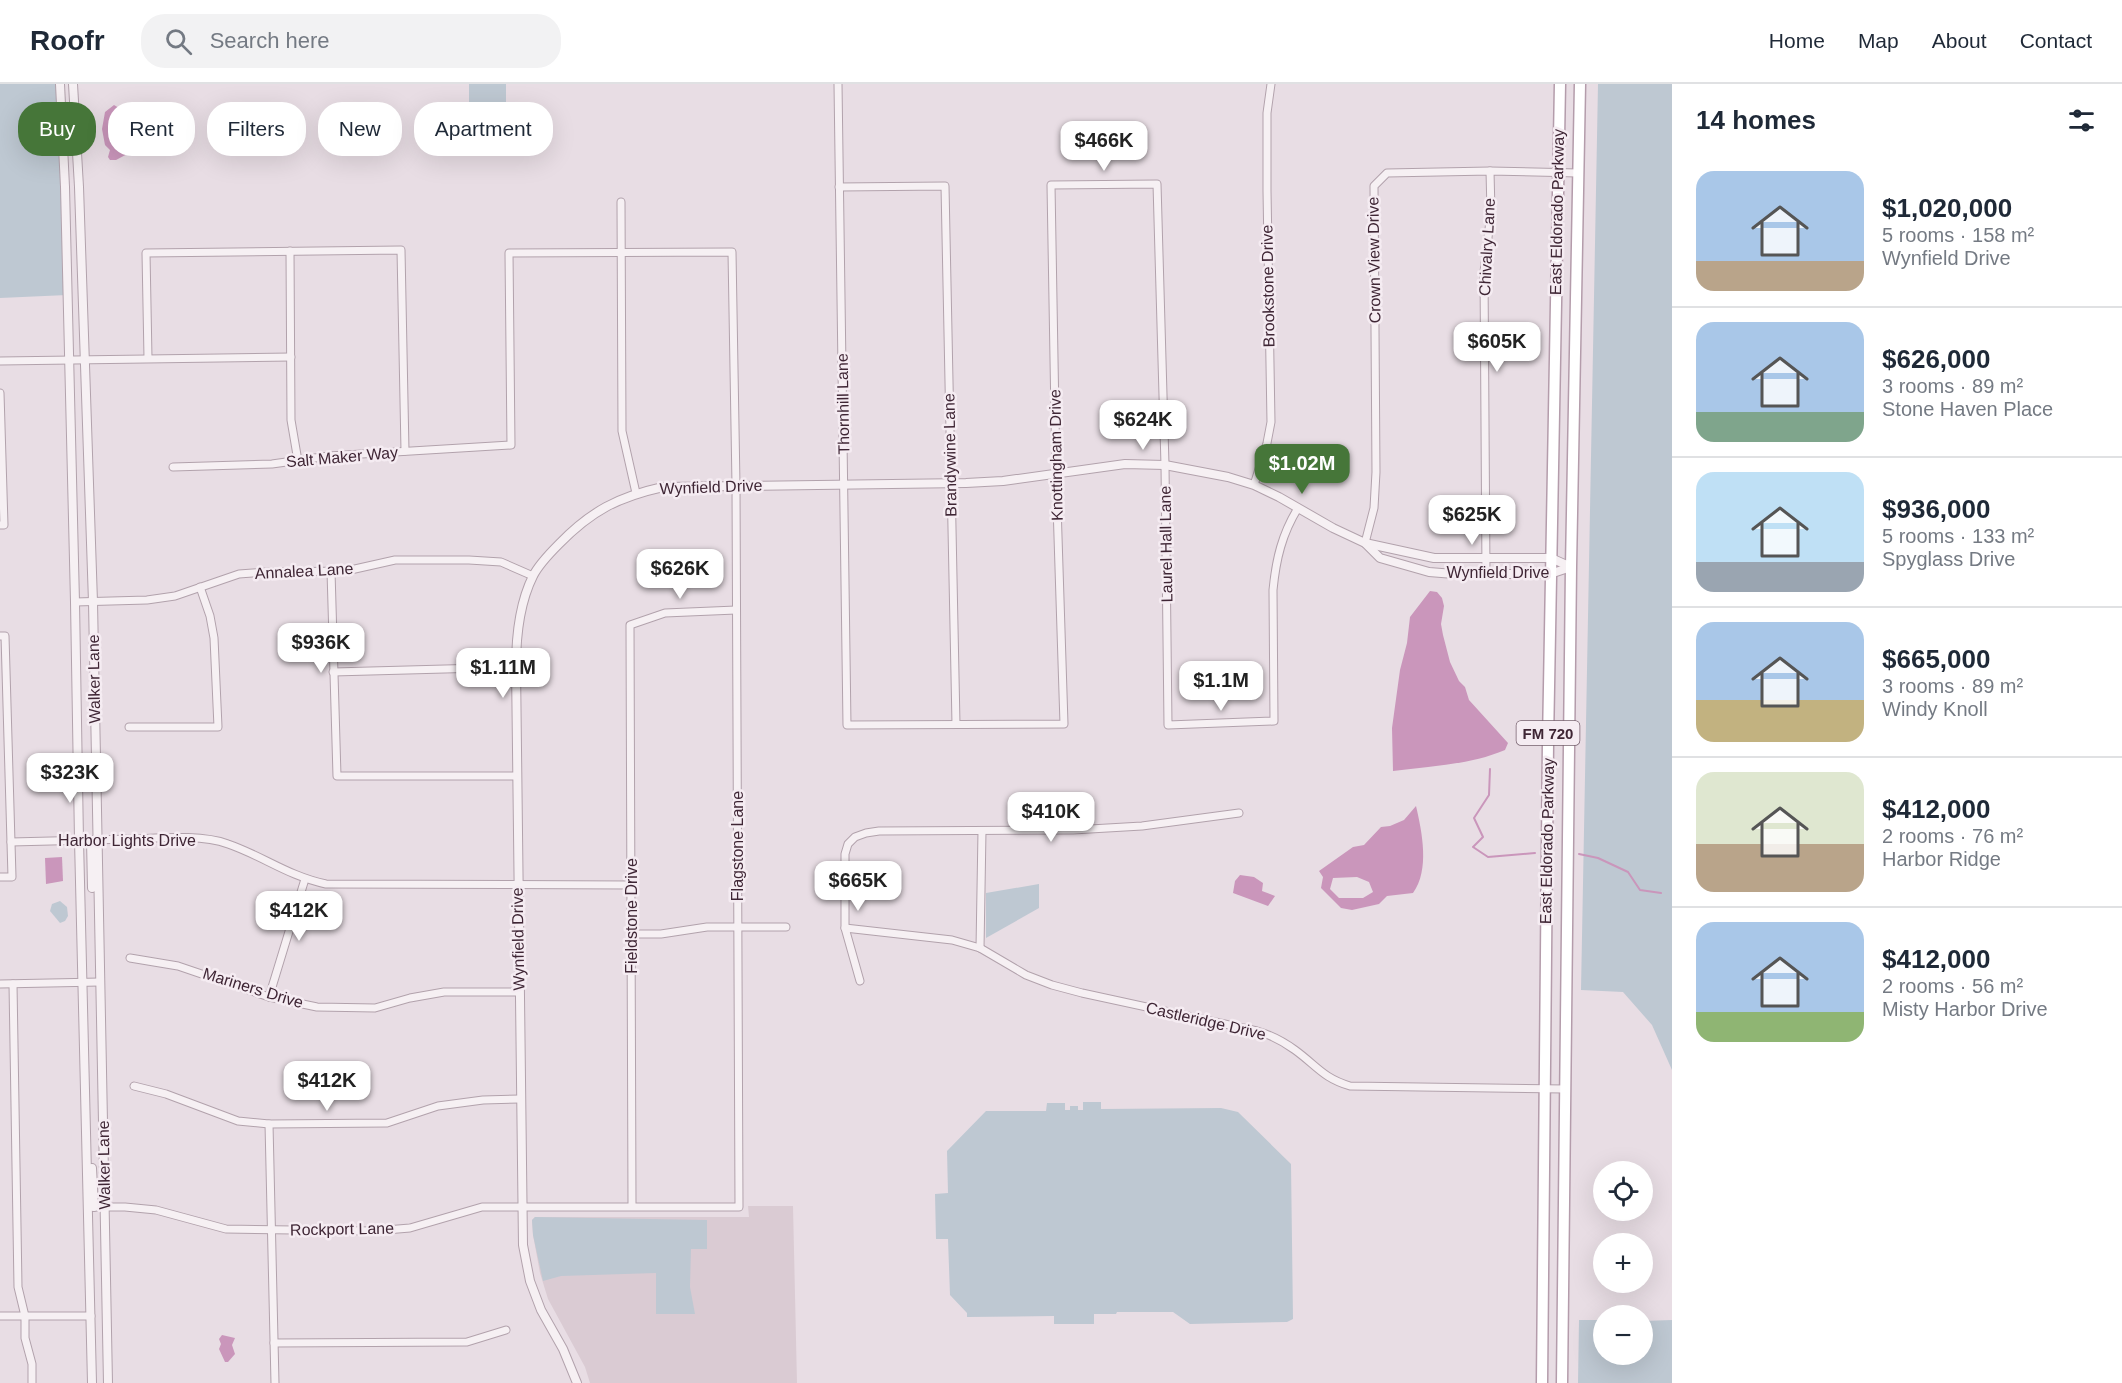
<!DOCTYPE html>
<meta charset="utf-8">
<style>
body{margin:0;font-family:Helvetica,sans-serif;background:#f2f2f3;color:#1f2937;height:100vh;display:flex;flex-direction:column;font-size:22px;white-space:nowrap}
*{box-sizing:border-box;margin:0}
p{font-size:20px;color:#747a83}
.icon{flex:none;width:33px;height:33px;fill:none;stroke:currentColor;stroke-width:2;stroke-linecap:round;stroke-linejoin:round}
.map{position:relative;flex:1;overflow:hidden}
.panel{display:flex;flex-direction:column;background:#fff;width:450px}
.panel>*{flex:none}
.top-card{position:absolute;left:18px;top:18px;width:570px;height:54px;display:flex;gap:12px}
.fabs{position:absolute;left:1593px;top:1077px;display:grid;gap:12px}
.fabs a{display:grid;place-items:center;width:60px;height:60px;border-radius:50%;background:#fff;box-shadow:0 6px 24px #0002;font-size:30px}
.price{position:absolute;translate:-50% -51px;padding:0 14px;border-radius:12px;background:#fff;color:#222;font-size:20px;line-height:39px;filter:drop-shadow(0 2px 3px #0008)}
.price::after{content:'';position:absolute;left:50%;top:36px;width:18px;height:14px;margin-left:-9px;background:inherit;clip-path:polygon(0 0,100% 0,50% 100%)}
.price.selected{background:#467639;color:#fff}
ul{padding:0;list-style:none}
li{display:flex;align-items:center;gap:18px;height:150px;padding:0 24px}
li+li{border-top:2px solid #e0e1e3}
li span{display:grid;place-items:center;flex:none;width:168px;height:120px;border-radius:18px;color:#555}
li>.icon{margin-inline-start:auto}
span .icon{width:72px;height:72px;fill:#fffc;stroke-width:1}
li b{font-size:26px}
h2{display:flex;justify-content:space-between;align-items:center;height:72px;padding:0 24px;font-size:26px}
.pill{padding:0 21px;border-radius:24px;background:#fff;box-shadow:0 6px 24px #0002;font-size:21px;line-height:54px}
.pill.selected{background:#467639;color:#fff}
header{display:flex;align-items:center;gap:36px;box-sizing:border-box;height:84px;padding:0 30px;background:#fff;border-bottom:2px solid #e0e1e3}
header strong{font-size:28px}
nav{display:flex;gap:33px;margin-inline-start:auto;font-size:21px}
.search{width:420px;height:54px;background:#f2f2f3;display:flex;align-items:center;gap:15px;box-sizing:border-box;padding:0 21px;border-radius:24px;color:#747a83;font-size:22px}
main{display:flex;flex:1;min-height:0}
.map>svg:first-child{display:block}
.built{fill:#dacbd3}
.green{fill:#bec8d2}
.water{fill:#ca96bb;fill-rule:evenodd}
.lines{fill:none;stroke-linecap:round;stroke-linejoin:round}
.stream{stroke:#ca96bb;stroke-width:2}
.minor-casing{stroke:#b2a2ac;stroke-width:9}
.tertiary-casing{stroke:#b2a2ac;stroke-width:10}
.primary-casing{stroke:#b49cab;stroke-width:13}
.minor{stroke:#f6f0f3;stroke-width:7}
.tertiary{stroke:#f6f0f3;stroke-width:8}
.primary{stroke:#fff;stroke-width:10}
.labels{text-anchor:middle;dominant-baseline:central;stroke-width:5;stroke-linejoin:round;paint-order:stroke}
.shield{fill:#f5ecf2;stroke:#76616e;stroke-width:1.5}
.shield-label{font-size:15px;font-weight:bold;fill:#3f2635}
.street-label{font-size:16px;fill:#3f2635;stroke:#f5ecf2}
</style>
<header>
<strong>Roofr</strong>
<div class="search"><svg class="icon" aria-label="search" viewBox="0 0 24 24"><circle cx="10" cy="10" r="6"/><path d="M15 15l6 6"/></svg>Search here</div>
<nav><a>Home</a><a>Map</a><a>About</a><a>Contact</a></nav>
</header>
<main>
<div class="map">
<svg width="1672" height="1299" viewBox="0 0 1672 1299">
<rect width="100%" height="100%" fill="#e8dde4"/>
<path class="built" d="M748,1122H793L797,1299H590L585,1283L548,1215L540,1189L533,1151L532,1136L535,1133H749Z"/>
<g class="green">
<path d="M0,0H59L67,211L0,214Z"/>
<path d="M469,0H506V26L469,27Z"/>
<path d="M1598,0H1672V986L1652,941L1623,908L1581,906Z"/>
<path d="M1039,800V824L986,854V809Z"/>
<path d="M60,817L67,823L68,832L65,837L60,839L50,827L52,820Z"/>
<path d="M1083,1018H1101V1025L1221,1024L1238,1028L1291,1080L1293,1235L1287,1238L1190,1240L1173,1228H1117L1116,1230H1094V1240H1054V1232L967,1233V1229L950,1211L948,1155H936L935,1110L948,1109L947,1067L986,1027H1046L1047,1019H1065V1026H1070V1022H1078V1026H1083Z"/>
<path d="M535,1133L707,1136V1165H691L690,1203L695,1230H656V1189L561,1192L543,1197L533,1151L532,1136Z"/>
<path d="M1579,1236H1603L1604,1270H1642L1643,1237L1672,1236V1299H1578Z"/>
</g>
<g class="water">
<path d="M114,21L129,30L131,38L129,44C134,53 134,57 131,68L116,76H110L108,73L110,66L105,61L102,45L105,28Z"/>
<path d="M1443,416L1462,417L1466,419V428L1463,431H1443L1440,428V419Z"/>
<path d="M1430,507L1437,508L1442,514L1444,522L1441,540L1443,551L1450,578L1459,597L1465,603L1469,616L1508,659L1505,666C1470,681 1430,682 1393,687L1392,644L1400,586L1407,559L1410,533Z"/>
<path d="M1416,722C1422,748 1430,786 1413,809L1387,812L1379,820L1352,826L1341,824L1321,804L1323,793L1319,787L1353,763L1364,761L1381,743L1390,742L1404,736ZM1357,793L1369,798L1373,808L1363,814H1339L1330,805L1333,794Z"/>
<path d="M62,773L63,797L46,800L45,774Z"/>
<path d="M1240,791L1254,793L1263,799L1262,807L1275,812L1268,822L1233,809L1235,797Z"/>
<path d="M222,1251L235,1254L232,1261L235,1270L228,1278H225L219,1265L221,1260L219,1255Z"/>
</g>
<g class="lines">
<g class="stream">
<path d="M1490,685L1489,711L1474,734L1483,753L1473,763L1488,773L1535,769"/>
<path d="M1579,770L1598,774L1628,788L1640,806L1661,809"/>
</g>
<defs>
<g id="minor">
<path d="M838,0L847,641L1064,640L1056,390L1051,101L1157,100L1165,381L1168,641L1274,637L1273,506C1276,475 1282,450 1298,424"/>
<path d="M839,103L945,102L956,640"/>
<path d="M621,118L622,347L636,409"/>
<path d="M290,167L291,336L298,377"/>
<path d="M148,274L146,169L401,166L405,367"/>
<path d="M0,277L291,273"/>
<path d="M0,309L4,441H0"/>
<path d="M1254,401L1267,359L1271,338L1267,107V29L1271,0"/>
<path d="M1365,459L1374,424L1376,388L1374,102L1387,89L1490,87L1578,89"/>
<path d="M331,487L337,692H516"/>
<path d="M1486,490L1484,188L1491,128L1490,87"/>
<path d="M75,518L147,516L175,512L239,490L266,488L346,487L395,476H469L501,478L533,492"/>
<path d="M0,552H5L12,793H0"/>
<path d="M333,588L516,583"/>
<path d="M129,643H218L214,554L210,532L200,503"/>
<path d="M11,758C51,757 91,756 131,755C160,754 201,750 228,760C263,772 288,792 326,800L631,801"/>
<path d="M845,844L952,856L980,864L1026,891L1052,901L1082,909L1257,947C1271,951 1284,958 1295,966C1317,982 1323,994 1350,1002L1565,1005"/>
<path d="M631,850H661L707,843H786"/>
<path d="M980,864L982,747"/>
<path d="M130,874L178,882L269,913L317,923L375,924L410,914L444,908H519"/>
<path d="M860,897L845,844V770L848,760L855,753L866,749L879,747L1073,746L1142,742L1239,729"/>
<path d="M0,900L100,898"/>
<path d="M13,900L18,1203L25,1232V1254L32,1280V1299"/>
<path d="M269,913L305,795"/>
<path d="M134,1002L166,1010L238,1037L269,1040L387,1039L438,1022L483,1016L520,1015"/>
<path d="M269,1040L275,1299"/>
<path d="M632,1122L630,541L665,529L736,526"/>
<path d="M90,1123H125L156,1126L226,1145L374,1147L410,1144L482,1123H739L736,401L732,168L509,169L511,361L329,372L272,380L173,383"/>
<path d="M0,1232H91"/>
<path d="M274,1259L467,1258L506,1246"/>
</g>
<g id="tertiary">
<path d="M60,0L65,103L75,518L79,756L92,1299"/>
<path d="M73,0L79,103L93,518L108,1299"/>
<path d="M1365,459L1380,474L1429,488L1454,490H1550L1571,483"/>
<path d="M91,756L92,804"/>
<path d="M92,1084L94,1123"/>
<path d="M577,1299L563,1265L541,1226L530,1197L523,1161L516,583C516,552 519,520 533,492C539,480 550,469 559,460C591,427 618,413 663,403L966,399L1003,397L1125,380L1165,381L1228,393L1254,401L1279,413L1333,444L1365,459L1434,474H1551L1571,483"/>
</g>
<g id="primary">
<path d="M1542,1299L1548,658L1560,0"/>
<path d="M1562,1299L1571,483L1580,0"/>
</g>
</defs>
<use href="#minor" class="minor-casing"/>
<use href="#tertiary" class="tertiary-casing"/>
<use href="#primary" class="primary-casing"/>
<use href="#minor" class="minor"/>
<use href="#tertiary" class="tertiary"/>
<use href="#primary" class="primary"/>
</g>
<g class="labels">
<rect class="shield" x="1516.5" y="637" width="63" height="24" rx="4.5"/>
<g class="shield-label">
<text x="1548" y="649">FM 720</text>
</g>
<g class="street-label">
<text transform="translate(1557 128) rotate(-89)">East Eldorado Parkway</text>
<text transform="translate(1487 163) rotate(-87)">Chivalry Lane</text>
<text transform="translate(1374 176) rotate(-91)">Crown View Drive</text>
<text transform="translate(1268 202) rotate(-91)">Brookstone Drive</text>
<text transform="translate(843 320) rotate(-91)">Thornhill Lane</text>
<text transform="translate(950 371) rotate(-91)">Brandywine Lane</text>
<text transform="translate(1056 371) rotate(-91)">Knottingham Drive</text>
<text transform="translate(342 373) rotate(-5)">Salt Maker Way</text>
<text transform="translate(711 403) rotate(-2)">Wynfield Drive</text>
<text transform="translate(1166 460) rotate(-91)">Laurel Hall Lane</text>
<text transform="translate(304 487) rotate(-3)">Annalea Lane</text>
<text x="1498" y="488">Wynfield Drive</text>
<text transform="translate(94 595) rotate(-91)">Walker Lane</text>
<text x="127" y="756">Harbor Lights Drive</text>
<text transform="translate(1547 757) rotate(-89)">East Eldorado Parkway</text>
<text transform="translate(737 762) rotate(-90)">Flagstone Lane</text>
<text transform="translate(631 832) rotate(-90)">Fieldstone Drive</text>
<text transform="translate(518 855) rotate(-91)">Wynfield Drive</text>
<text transform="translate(253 904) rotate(17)">Mariners Drive</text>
<text transform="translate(1206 937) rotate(13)">Castleridge Drive</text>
<text transform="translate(104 1081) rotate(-91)">Walker Lane</text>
<text transform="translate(342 1145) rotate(-1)">Rockport Lane</text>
</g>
</g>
</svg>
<div class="fabs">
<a><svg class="icon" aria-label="locate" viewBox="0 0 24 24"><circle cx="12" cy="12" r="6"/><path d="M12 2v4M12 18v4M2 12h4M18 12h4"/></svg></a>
<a>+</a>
<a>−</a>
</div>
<b class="price" style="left:1104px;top:88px">$466K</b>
<b class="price" style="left:1497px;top:289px">$605K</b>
<b class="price" style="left:1143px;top:367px">$624K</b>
<b class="price selected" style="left:1302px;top:411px">$1.02M</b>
<b class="price" style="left:1472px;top:462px">$625K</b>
<b class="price" style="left:680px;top:516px">$626K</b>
<b class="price" style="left:321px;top:590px">$936K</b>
<b class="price" style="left:503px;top:615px">$1.11M</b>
<b class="price" style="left:1221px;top:628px">$1.1M</b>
<b class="price" style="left:70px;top:720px">$323K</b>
<b class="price" style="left:1051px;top:759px">$410K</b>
<b class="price" style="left:858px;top:828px">$665K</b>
<b class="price" style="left:299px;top:858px">$412K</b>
<b class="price" style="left:327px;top:1028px">$412K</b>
<div class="top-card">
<a class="pill selected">Buy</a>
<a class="pill">Rent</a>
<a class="pill">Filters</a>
<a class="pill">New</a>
<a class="pill">Apartment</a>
</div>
</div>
<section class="panel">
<h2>14 homes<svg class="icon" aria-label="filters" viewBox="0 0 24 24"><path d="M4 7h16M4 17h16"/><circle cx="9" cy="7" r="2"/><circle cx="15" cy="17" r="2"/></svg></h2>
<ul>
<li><span style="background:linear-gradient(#a9c7e8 75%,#b9a48a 0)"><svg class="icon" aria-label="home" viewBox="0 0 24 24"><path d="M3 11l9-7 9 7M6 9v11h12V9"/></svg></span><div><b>$1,020,000</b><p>5 rooms · 158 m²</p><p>Wynfield Drive</p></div></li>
<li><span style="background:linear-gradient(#a9c7e8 75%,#7fa58c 0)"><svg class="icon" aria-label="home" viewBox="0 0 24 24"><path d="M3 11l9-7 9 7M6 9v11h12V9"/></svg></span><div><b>$626,000</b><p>3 rooms · 89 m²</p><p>Stone Haven Place</p></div></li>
<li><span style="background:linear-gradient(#bfe0f5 75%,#9aa5b1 0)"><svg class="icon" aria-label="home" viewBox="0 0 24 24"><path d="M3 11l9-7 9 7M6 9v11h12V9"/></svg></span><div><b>$936,000</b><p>5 rooms · 133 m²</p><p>Spyglass Drive</p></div></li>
<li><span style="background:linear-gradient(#a9c7e8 65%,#c2b280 0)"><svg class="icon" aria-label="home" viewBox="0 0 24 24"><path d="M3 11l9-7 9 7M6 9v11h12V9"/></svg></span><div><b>$665,000</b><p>3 rooms · 89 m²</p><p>Windy Knoll</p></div></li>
<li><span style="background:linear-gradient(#dfe7d0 60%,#b9a48a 0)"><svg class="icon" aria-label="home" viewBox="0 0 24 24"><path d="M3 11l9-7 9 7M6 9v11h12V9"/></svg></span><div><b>$412,000</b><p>2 rooms · 76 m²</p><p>Harbor Ridge</p></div></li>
<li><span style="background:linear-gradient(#a9c7e8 75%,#8fb573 0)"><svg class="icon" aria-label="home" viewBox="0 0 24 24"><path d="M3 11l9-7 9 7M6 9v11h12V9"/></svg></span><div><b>$412,000</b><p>2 rooms · 56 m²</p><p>Misty Harbor Drive</p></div></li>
</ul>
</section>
</main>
